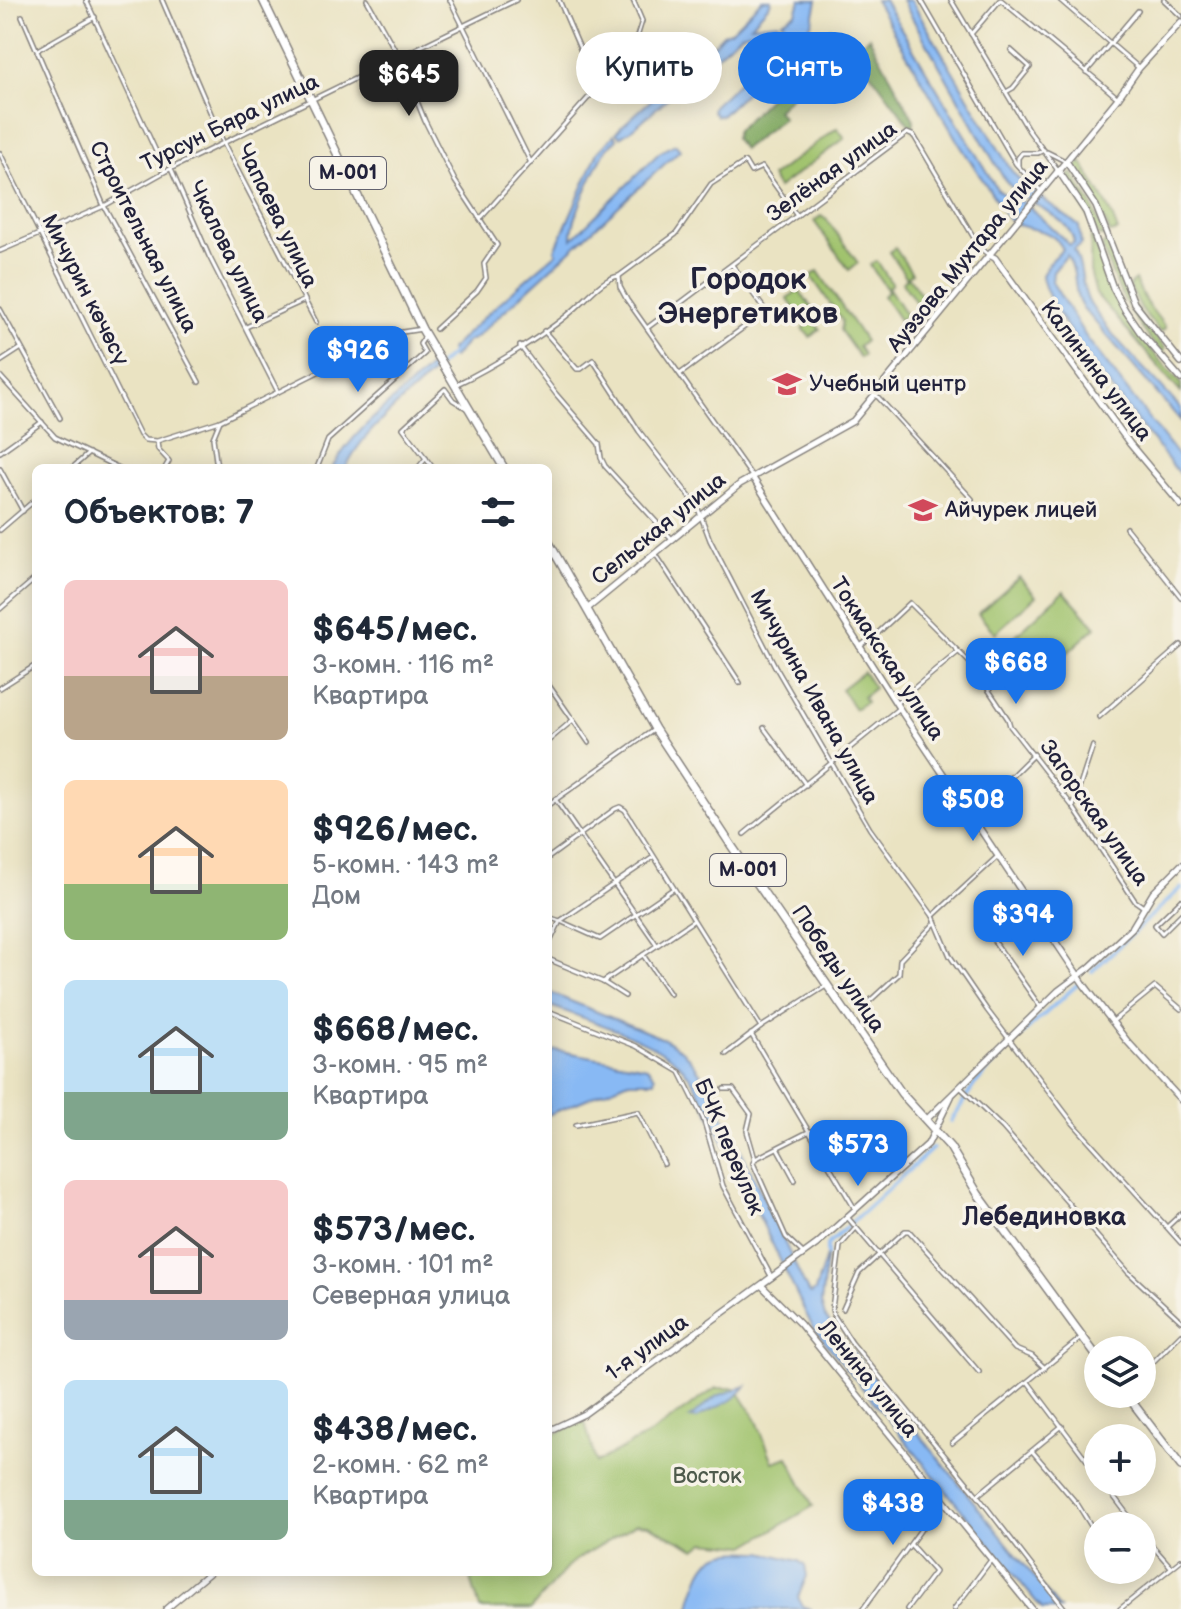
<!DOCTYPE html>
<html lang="ru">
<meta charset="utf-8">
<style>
body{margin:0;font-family:"Balsamiq Sans",sans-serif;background:#f2f2f3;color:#1f2937;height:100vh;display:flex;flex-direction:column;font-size:30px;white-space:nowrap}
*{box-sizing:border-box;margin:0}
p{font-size:26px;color:#747a83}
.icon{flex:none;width:44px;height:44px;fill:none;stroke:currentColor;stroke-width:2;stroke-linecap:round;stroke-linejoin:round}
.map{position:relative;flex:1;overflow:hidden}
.panel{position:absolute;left:32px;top:464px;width:520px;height:1112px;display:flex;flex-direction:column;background:#fff;border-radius:12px;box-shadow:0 4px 20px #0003}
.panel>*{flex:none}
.banner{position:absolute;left:576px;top:32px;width:484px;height:72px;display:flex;gap:16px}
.fabs{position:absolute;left:1084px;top:1336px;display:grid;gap:16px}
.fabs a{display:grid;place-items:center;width:72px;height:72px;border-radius:50%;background:#fff;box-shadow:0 4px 20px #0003;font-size:40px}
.price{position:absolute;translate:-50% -68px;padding:0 18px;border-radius:16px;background:#1a73e8;color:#fff;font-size:26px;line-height:52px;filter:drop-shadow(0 2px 4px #0008)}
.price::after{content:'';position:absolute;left:50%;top:48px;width:24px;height:18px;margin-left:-12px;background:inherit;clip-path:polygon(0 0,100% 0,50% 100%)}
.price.selected{background:#222;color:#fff}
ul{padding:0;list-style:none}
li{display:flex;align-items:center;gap:24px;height:200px;padding:0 32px}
li span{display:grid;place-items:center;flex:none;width:224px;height:160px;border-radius:12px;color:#555}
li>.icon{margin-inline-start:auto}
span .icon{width:96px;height:96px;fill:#fffc;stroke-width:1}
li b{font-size:34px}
h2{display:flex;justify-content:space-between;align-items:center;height:96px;padding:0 32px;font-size:34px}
.chip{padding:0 28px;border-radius:36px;background:#fff;box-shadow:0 4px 20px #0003;font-size:28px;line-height:72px}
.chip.selected{background:#1a73e8;color:#fff}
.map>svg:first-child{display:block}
.green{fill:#a0c36d;stroke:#617254;stroke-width:2}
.forest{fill:#80a960;stroke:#51664e;stroke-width:2}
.water{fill:#88b9f4;stroke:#556e98;stroke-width:2}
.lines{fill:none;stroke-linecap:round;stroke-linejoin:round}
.canal{stroke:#88b9f4;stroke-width:4}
.minor-casing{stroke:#86827e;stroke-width:6}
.tertiary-casing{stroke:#86827e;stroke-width:8}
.secondary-casing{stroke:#86827e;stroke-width:8}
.primary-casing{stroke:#86827e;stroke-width:10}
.minor{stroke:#fff;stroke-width:3}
.tertiary{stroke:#fff;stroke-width:5}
.secondary{stroke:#fff;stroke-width:5}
.primary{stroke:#fff;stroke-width:7}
.labels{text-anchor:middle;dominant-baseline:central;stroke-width:7;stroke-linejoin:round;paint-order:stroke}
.shield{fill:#f7f3e8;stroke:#62616f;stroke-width:2}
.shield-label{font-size:20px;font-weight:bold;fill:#22223b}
.street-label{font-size:22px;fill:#22223b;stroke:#f7f3e8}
.poi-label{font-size:22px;fill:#22223b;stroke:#f7f3e8;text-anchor:start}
.park-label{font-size:22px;fill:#4e5a4c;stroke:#f7f3e8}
.quarter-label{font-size:26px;font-weight:bold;fill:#22223b;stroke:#f7f3e8}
.district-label{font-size:30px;font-weight:bold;fill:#22223b;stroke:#f7f3e8}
</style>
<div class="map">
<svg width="1181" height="1609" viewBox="0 0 1181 1609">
<rect width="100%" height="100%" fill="#f7f3e8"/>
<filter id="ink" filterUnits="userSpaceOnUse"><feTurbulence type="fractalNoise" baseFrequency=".0125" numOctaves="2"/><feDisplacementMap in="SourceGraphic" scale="16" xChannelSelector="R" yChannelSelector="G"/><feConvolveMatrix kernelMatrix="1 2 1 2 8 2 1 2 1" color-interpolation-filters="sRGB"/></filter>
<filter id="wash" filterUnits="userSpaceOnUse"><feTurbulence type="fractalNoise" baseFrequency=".006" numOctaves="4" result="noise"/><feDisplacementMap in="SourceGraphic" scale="32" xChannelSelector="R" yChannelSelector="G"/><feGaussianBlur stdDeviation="1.8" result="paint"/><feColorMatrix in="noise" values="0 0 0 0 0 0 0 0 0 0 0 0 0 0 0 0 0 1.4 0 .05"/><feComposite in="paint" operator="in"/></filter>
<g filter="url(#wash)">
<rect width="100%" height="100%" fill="#eae3c2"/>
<g class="green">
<path d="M837,128L845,138L778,188L771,177Z"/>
<path d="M1081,161L1109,208L1118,231L1110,233L1096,202L1075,169Z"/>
<path d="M1072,173L1093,207L1104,236H1099L1067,178Z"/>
<path d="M821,216L827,220L858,263L849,270L814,221Z"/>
<path d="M1091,232C1098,252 1104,273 1112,292C1128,327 1155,355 1181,383V393L1096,294L1090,271Z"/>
<path d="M1105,243L1108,244C1121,284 1137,316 1165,348L1164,352H1161C1132,320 1115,287 1102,246Z"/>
<path d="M895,248L912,273L908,276L926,302L919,307L902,282L907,278L889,252Z"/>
<path d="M877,261L892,284L888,287L906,315L899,320L883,296L888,291L870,265Z"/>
<path d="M818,271L865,341L858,347L864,355L860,358L840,330L842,321L811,276Z"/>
<path d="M1135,280L1146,302L1166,328L1160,332L1141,309L1129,285Z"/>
<path d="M799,290L819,318L814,322L820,329L810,337L803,329L807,325L787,298Z"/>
<path d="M1019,577L1036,596L995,633L978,614Z"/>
<path d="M1064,591L1096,627L1037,680L1005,645Z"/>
<path d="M863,672L874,688L863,697L866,702L855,709L841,689Z"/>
<path d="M716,1388H736L757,1421L773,1462L788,1457L813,1506L746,1546L705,1542L696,1549L648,1525L636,1524L571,1563L531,1609H480L469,1572H548V1437L579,1423L585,1422L596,1463L650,1434Z"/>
</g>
<g class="forest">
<path d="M830,28L843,50L826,63L777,110L783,118L743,149L735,139L736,131L811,56Z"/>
<path d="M869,37L914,120L913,130L859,57L857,47Z"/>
</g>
<g class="water">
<path d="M762,0H771L770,4L751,25L778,22L779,25L741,34L635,127L620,137L616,133L621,127L713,45L723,34L732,30Z"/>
<path d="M800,0H817L813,20L805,36L722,115L717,116L712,111L713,106L764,59L785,44L790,32L782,21L796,13Z"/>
<path d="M875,0H884L997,189L1009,198L1025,203L1070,245L1074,242C1069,214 1021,203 1004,179L902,0H911L1011,170L1023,184L1079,226L1081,244L1074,250C1084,267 1080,288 1090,304C1114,341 1152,375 1181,409V421L1082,307C1072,293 1079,275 1067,255L1053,272L1052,282L1086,337L1181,460V476C1153,440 1044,312 1042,275L1052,259L1063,249C1049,224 1029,234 1009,220L958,142Z"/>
<path d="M614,135L617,139C612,143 607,147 604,153C593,173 571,218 572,239L659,153L675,144L680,150L475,338L467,342L453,358L450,350C484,315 520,284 557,253L555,250L598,152Z"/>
<path d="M434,363L437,369C409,396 360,433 346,468H332C357,425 399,397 434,363Z"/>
<path d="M548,992L664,1039L683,1051L700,1072L739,1146L808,1292L811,1294L815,1291L827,1253L821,1303L825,1317L1060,1609H1042L812,1326L696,1086C691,1080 687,1072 681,1066C655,1040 584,1019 548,1005Z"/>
<path d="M555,1050L647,1067L655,1076L654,1081H629L548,1115V1055Z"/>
<path d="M746,1386C731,1406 715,1405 696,1419L690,1418L717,1396Z"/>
<path d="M762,1552L799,1561L805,1566L807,1576L798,1597L802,1606L812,1609H690C691,1598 695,1589 699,1579C711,1546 732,1552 762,1552Z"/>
</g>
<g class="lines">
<g class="canal">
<path d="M433,371L453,353"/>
<path d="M1092,971L1181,888"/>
<path d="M1018,1038L1079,983"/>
<path d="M951,1121L974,1085L1009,1047"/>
<path d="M827,1255V1245L933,1148"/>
</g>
</g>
</g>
<g filter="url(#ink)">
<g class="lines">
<defs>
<g id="minor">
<path d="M86,0L165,171"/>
<path d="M162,0L224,144L305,300L246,327"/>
<path d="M367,0L399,57L425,121L455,181L480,219"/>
<path d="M450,0L531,163"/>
<path d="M559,0L597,88"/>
<path d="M921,0L1016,164L1041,191"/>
<path d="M951,0L1029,131L1057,169"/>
<path d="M1001,0L1118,98"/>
<path d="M1060,0L1139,68"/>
<path d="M1164,0L1181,16"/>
<path d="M22,16L104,206L199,382"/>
<path d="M971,34L1000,0"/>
<path d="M39,49L95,17"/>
<path d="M1086,72L1138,11"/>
<path d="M1006,92L1013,88L1030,67L1011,50"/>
<path d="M1047,152L1065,161"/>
<path d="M0,153L140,435L145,440L157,441L220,421L396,333L422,329"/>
<path d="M1018,165V158L1022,153H1038L1044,150"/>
<path d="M171,169L209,256L278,392"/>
<path d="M0,251L104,206L166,171L516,0"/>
<path d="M619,276L676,234L711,184L745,162L751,172L762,167L797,216"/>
<path d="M305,301L316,322"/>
<path d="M0,309L60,418"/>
<path d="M647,328L907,133L914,136L980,248L989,255"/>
<path d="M436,329L477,291L486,278L484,264L497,245L480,219L597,88L636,40L642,21L633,0"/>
<path d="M544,331L577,369H581L593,360L639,431L697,506L710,540L775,666L870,829L933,916L950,956L987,1010L1073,1123L1181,1243"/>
<path d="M520,346L556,394L599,444L601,458L605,466L672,539"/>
<path d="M0,362L20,349"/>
<path d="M680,374L766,311L732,265"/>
<path d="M0,376L55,437L119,468"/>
<path d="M457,384C492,367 552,331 579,305C590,295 604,278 619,276L620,287L627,300L753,478"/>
<path d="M877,396L972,499"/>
<path d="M157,442L158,449L169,461L165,468"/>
<path d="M0,452L42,422"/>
<path d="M72,468L89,453"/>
<path d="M217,468L213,438L220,421"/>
<path d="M317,468L328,440L425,353L420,344L424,338"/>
<path d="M418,468L426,458"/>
<path d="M433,468L403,428L445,389L453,400L466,408"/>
<path d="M0,469L23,511"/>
<path d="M1126,528L1181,597"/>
<path d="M0,530L36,499"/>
<path d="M655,553L740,683"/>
<path d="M0,609L36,578"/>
<path d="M859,647L879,632L910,603L972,665L1008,719L1010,726L1073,807L1135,901L1145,908"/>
<path d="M548,684L589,743"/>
<path d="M0,688L36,665"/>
<path d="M896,703L958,652"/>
<path d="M1099,717L1181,645"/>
<path d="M764,728L806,785"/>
<path d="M548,741L573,720"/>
<path d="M555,799L657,945"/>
<path d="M548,805L655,729"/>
<path d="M1073,807L1093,746"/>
<path d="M972,815L1034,754"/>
<path d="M744,834L899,708"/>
<path d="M548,858L615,809L620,807L625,810L761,1027"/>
<path d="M652,858L560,921L600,939L673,889"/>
<path d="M1181,900L1155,925L1162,933L1181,914"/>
<path d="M933,916L998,856"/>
<path d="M548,917L560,921L548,946"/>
<path d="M983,925L1041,1008"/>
<path d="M643,955L670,994"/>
<path d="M548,959L603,982L625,996"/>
<path d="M603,982L693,921"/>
<path d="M548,1011L636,1046L680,1072L703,1118L723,1186L772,1278"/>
<path d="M1113,1021L1155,987L1181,1009"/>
<path d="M871,1023L861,1009L899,974L900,960L934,924"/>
<path d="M751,1034L855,1209"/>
<path d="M726,1054L761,1027L826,986"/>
<path d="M960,1087L1003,1128L1128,1272L1181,1321"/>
<path d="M724,1089H733L751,1114L747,1131L755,1159"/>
<path d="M576,1125L638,1112L664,1164"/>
<path d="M778,1149L795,1180"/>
<path d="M848,1218L979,1372"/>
<path d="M1167,1227L1181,1214"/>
<path d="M855,1229L840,1246L832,1309L833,1314L852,1343L977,1495L1065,1609"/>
<path d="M804,1254L786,1237L753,1163L755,1159L810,1131"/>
<path d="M843,1309L859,1273L905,1231H909L1015,1349L1032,1356L1045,1368"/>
<path d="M1142,1373L1181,1334"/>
<path d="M1028,1382L1098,1475"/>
<path d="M952,1443L1082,1337"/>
<path d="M1032,1451L1078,1505L1098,1537"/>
<path d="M1103,1482L1136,1526"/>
<path d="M978,1495L1062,1426"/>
<path d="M1142,1534L1171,1567"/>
<path d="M863,1609L943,1499"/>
<path d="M907,1609L935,1572L911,1545"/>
<path d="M954,1609L991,1560"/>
<path d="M1120,1609L1181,1560"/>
</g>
<path id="tertiary" d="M762,1286L800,1324L1032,1609"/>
<g id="secondary">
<path d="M1066,161L1096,206L1134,303L1181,362"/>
<path d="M1058,170L1086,212L1113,288L1125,310L1140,332L1181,379"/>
<path d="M989,255L995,258L1130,444L1181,505"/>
<path d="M753,478L899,708L1085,986L1127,1041L1181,1100"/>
<path d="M587,609L740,484L853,421L1118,98L1139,68L1181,22"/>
<path d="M926,1120L1058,991L1089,968L1132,928L1153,893L1181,865"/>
<path d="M548,1431L584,1414L817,1244L928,1144L951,1097"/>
<path d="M166,1609L210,1572"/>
</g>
<g id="primary">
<path d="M263,0L422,329L504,468"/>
<path d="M548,541L655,729L731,845L902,1094L950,1147L978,1194L1098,1358"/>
<path d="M1126,1394L1181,1466"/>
</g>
</defs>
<use href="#minor" class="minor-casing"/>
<use href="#tertiary" class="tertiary-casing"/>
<use href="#secondary" class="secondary-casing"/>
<use href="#primary" class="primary-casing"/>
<use href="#minor" class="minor"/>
<use href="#tertiary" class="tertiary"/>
<use href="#secondary" class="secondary"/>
<use href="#primary" class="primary"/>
</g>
</g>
<defs>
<symbol id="university-bare" viewBox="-9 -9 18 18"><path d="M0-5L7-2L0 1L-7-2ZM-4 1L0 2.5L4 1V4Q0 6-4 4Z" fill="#d1495b" stroke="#f7f3e8" stroke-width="2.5" paint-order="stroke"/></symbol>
</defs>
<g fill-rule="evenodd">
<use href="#university-bare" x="767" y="364" width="40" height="40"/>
<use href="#university-bare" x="903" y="490" width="40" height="40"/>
</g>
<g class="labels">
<g class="shield">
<rect x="310" y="157" width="76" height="32" rx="6"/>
<rect x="710" y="854" width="76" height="32" rx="6"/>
</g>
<g class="shield-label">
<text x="348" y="173">М-001</text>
<text x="748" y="870">М-001</text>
</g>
<g class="street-label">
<text transform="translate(230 123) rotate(-26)">Турсун Бяра улица</text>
<text transform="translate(832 172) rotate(-36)">Зелёная улица</text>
<text transform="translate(277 216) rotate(64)">Чапаева улица</text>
<text transform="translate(143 237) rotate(63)">Строительная улица</text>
<text transform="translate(228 252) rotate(64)">Чкалова улица</text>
<text transform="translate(968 256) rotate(-51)">Ауэзова Мухтара улица</text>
<text transform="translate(85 290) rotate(63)">Мичурин көчөсү</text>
<text transform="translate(1096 371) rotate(53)">Калинина улица</text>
<text transform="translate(659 529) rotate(-39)">Сельская улица</text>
<text transform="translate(887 659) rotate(57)">Токмакская улица</text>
<text transform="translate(814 697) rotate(61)">Мичурина Ивана улица</text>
<text transform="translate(1094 813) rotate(55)">Загорская улица</text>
<text transform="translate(838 969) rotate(56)">Победы улица</text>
<text transform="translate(729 1147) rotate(67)">БЧК переулок</text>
<text transform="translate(647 1348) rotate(-36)">1-я улица</text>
<text transform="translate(868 1379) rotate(51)">Ленина улица</text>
</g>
<g class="poi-label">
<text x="809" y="384">Учебный центр</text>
<text x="945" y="510">Айчурек лицей</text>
</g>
<g class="park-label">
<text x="707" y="1476">Восток</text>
</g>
<g class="quarter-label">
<text x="1044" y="1217">Лебединовка</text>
</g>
<g class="district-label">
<text x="748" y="280">Городок<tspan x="748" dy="34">Энергетиков</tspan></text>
</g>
</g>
</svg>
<div class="fabs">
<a><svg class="icon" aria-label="layers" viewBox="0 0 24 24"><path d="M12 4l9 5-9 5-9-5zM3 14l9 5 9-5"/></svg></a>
<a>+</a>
<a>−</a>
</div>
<b class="price selected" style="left:409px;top:118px">$645</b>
<b class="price" style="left:358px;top:394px">$926</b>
<b class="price" style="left:1016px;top:706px">$668</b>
<b class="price" style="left:973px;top:843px">$508</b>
<b class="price" style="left:1023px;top:958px">$394</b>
<b class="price" style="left:858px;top:1188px">$573</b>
<b class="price" style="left:893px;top:1547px">$438</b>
<div class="banner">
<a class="chip">Купить</a>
<a class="chip selected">Снять</a>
</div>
<section class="panel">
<h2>Объектов: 7<svg class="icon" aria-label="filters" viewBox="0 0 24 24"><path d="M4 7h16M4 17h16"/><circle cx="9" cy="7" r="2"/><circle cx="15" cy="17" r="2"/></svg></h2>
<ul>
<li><span style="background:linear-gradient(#f6c9c9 60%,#b9a48a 0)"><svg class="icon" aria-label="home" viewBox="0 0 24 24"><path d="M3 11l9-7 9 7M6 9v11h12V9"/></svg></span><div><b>$645/мес.</b><p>3-комн. · 116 m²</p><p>Квартира</p></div></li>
<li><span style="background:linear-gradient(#ffd9b3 65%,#8fb573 0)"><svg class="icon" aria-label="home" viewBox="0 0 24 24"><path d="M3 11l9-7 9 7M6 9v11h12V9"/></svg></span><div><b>$926/мес.</b><p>5-комн. · 143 m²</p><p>Дом</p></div></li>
<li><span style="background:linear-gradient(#bfe0f5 70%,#7fa58c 0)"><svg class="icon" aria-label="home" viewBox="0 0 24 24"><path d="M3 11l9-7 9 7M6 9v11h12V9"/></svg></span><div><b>$668/мес.</b><p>3-комн. · 95 m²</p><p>Квартира</p></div></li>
<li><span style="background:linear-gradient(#f6c9c9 75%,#9aa5b1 0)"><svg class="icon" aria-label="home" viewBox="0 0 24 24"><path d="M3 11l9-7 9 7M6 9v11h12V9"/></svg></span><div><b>$573/мес.</b><p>3-комн. · 101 m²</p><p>Северная улица</p></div></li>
<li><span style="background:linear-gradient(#bfe0f5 75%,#7fa58c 0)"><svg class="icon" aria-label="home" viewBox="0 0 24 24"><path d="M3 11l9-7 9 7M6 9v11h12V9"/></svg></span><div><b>$438/мес.</b><p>2-комн. · 62 m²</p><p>Квартира</p></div></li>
</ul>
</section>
</div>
